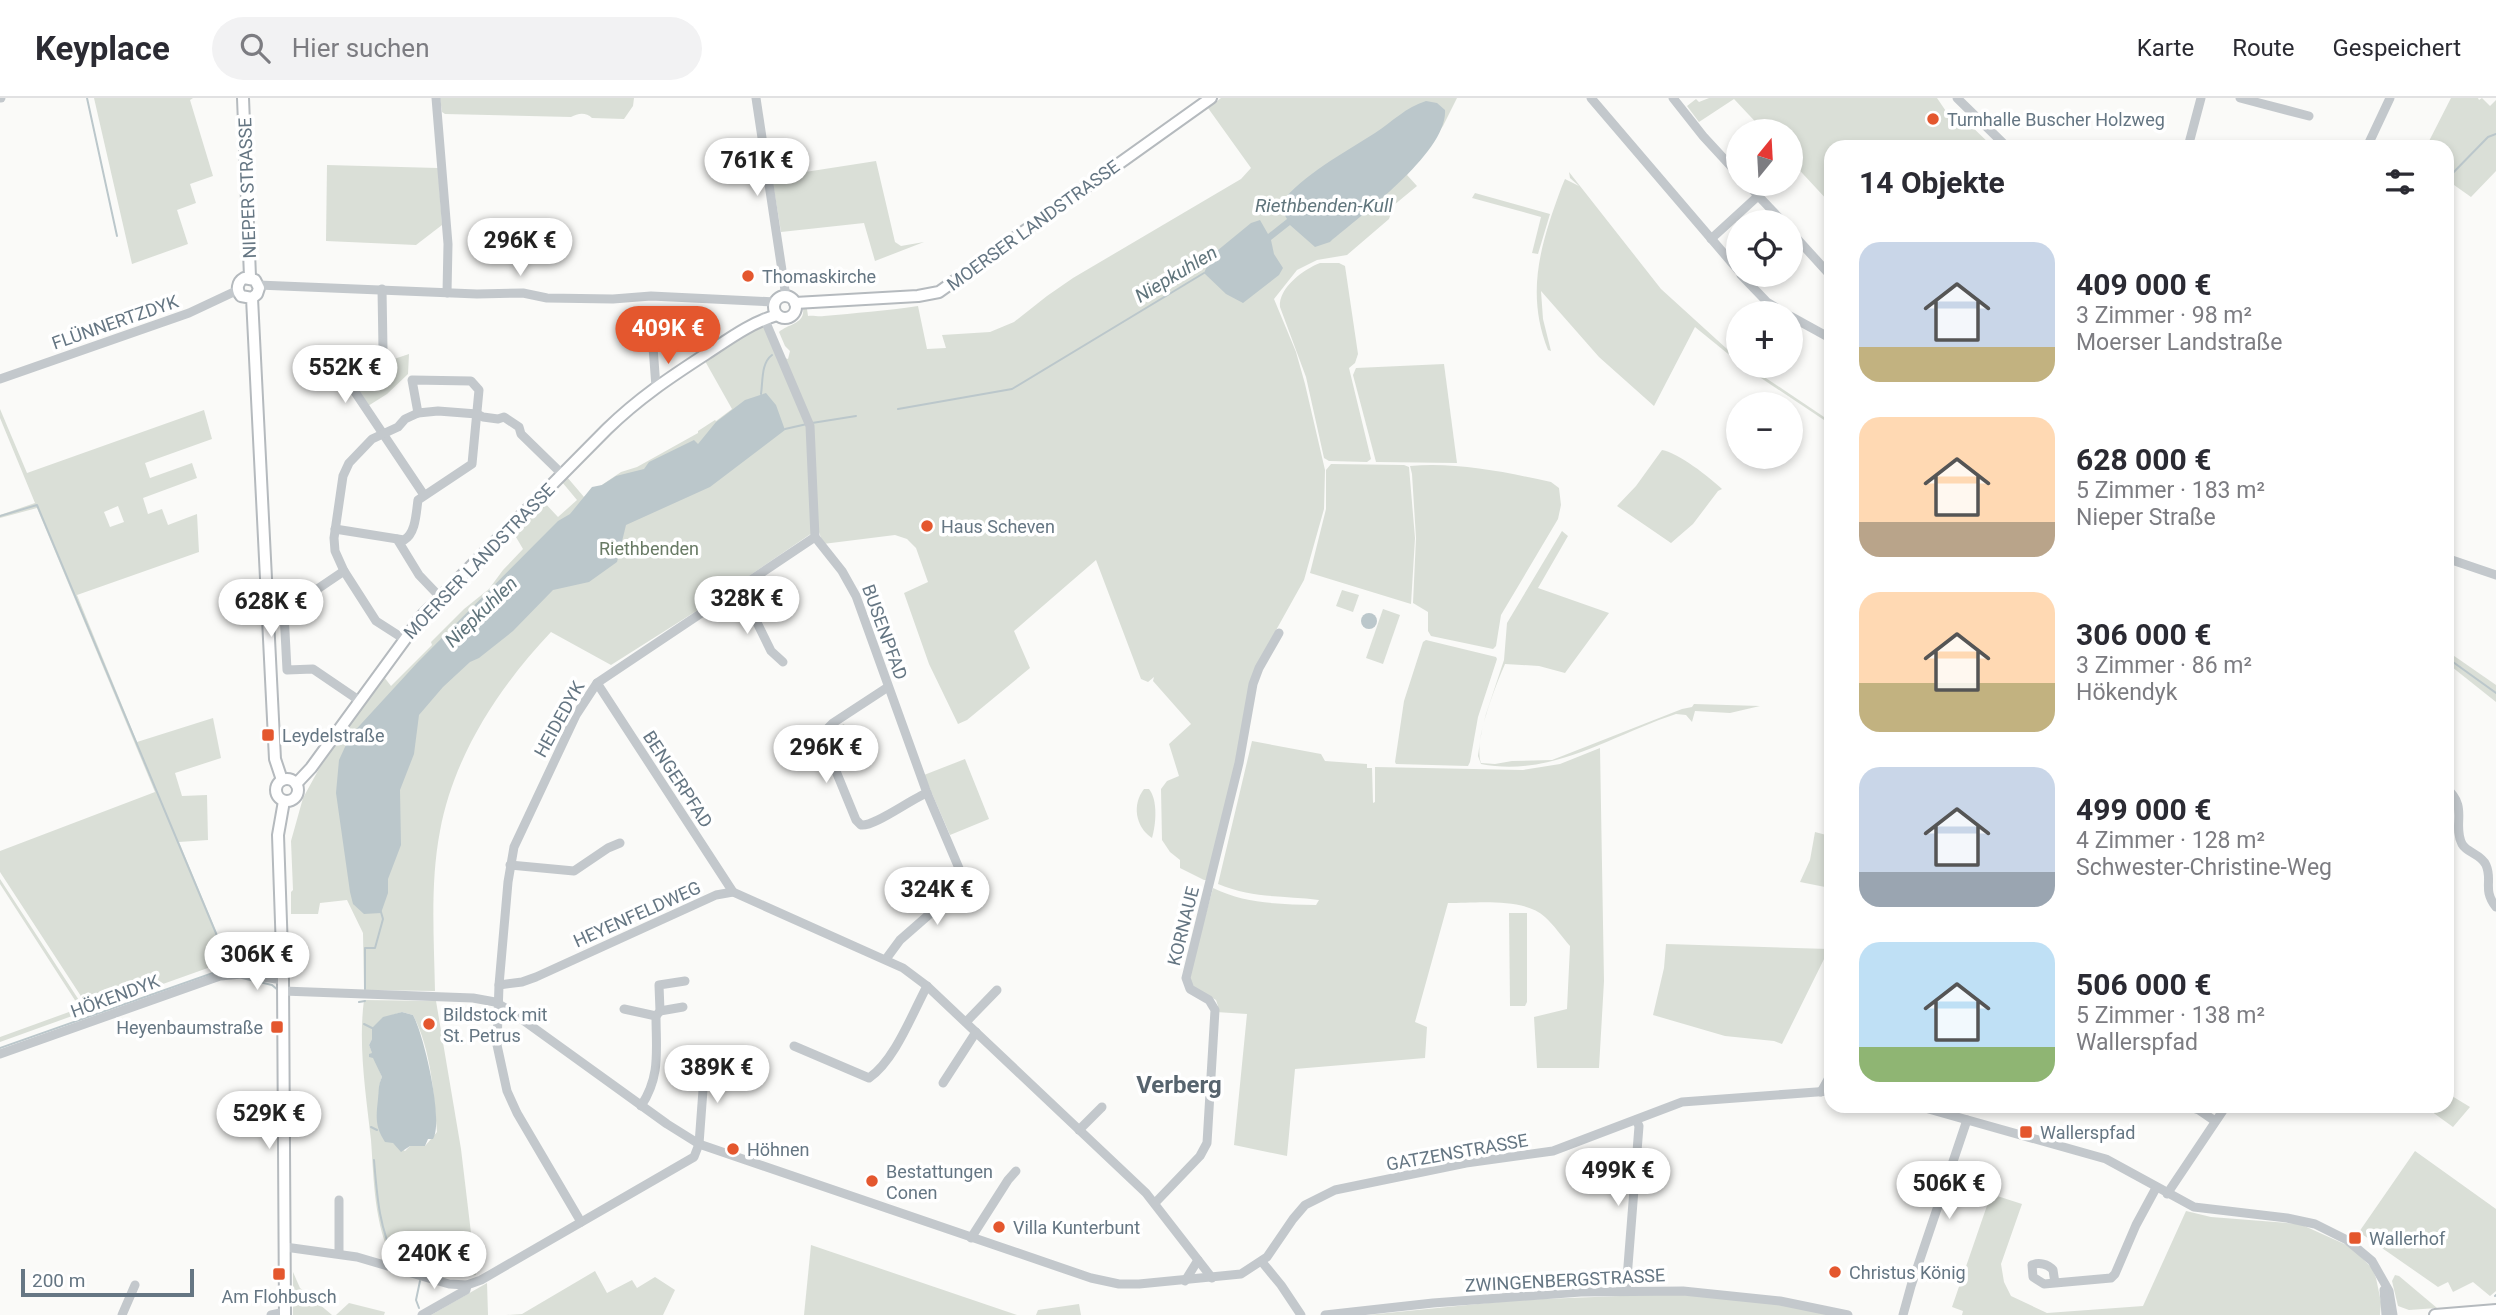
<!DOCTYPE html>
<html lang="de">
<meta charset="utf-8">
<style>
body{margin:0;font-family:Roboto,sans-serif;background:#f2f2f3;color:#2b2b33;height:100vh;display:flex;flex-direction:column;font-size:26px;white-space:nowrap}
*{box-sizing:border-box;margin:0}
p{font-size:23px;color:#7c7c81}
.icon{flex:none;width:38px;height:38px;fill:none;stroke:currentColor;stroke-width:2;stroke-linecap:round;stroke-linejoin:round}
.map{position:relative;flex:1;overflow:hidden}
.drawer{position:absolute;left:1824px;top:42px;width:630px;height:973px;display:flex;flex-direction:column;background:#fff;border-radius:21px;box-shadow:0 4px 10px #0003}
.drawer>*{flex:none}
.needle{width:46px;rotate:18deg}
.buttons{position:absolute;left:1726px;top:21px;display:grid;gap:14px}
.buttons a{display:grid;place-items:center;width:77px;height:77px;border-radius:50%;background:#fff;box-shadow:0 4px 10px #0003;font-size:35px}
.scale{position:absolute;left:21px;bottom:18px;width:173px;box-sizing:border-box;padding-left:7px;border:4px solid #657683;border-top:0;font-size:19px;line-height:24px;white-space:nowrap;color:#657683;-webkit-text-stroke:5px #fff;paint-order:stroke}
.price{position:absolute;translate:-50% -60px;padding:0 16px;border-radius:24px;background:#fff;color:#222;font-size:23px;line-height:46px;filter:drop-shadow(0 2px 4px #0008)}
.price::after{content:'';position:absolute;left:50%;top:42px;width:21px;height:16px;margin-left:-10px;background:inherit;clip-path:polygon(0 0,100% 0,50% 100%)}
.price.active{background:#e4572e;color:#fff}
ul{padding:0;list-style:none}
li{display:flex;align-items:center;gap:21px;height:175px;padding:0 35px}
li span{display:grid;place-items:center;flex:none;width:196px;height:140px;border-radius:21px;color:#555}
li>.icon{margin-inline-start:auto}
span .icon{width:84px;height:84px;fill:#fffc;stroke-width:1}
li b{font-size:30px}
h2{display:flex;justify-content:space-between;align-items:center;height:84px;padding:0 35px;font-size:30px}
header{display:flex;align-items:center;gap:42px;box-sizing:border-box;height:98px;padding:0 35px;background:#fff;border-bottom:2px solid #e1e1e2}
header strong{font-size:33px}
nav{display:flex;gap:38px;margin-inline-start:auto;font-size:24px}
.search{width:490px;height:63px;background:#f2f2f3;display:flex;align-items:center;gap:18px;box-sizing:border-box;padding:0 24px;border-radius:38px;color:#7c7c81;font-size:26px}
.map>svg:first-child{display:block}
.green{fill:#dadfd7;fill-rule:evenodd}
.water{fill:#bbc7cb}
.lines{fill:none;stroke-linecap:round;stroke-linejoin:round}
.stream{stroke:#bbc7cb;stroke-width:2}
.major-casing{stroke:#b5babe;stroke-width:14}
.minor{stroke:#c3c8cc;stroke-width:9}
.major{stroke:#fff;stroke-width:10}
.poi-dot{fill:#e4572e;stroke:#fff;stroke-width:2.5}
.labels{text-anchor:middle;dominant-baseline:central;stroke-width:7;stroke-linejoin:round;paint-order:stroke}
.poi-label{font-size:18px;fill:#657683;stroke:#fff;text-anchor:start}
.street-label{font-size:18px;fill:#657683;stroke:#fff}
.park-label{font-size:18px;fill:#687a64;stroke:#fff}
.water-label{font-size:19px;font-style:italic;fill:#60757c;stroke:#fff}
.district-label{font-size:24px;font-weight:bold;fill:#57646e;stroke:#fff}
</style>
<header>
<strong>Keyplace</strong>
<div class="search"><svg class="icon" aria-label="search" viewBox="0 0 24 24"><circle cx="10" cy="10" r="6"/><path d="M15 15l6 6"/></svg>Hier suchen</div>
<nav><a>Karte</a><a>Route</a><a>Gespeichert</a></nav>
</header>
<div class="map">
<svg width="2496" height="1217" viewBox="0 0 2496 1217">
<rect width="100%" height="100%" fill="#fafaf8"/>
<g class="green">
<path d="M94,0H193L190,2L213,78L190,86L196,105L177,112L188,146L132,166Z"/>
<path d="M440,0H634L633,8L624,21L592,20C586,14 578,15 571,19L445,16L442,14Z"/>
<path d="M759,0L773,79L876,63L895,144L901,148L924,144L875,163L864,125L781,134Z"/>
<path d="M1221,0H1457L1443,28L1407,77L1417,88L1394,107L1389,121L1347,157L1317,162L1297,172L1274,201L1296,254L1305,286L1325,372L1324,411L1304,482L1260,561L1209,782H1204L1180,770V762L1170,754L1162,742L1161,691L1167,683L1179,678L1169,646L1191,626L1153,583L1154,579L1148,584L1141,581L1096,462L1014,533L1030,570L967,622L958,626L929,566L904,495L928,484L916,450L907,441L895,437L823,446L818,431L709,505L611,567L551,534C499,589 454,657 440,733C430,785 434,840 435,893L364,892L363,835L347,802L320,805L318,816H291V794L293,792L291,743L303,700L320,669L384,579L391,588L432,547L431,544L464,511L489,491L503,472L523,451L513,434L543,403L558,419L577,402L562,384L567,379L584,399L621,374L637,369L698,335V333L715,322L716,323L732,311L705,263L764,225L785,260L788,261L790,253L785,248L779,234C788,226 805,226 803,211H807L808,218C813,217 818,219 824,218C855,215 886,213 918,208L927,251L946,250L942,237L990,234L1014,224L1047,198L1073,180L1241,81L1251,70L1208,10Z"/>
<path d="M1709,0H1937L1956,28L1966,23L1993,49H1830V105L1790,62V33H1764L1734,1L1699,24L1687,8L1696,1L1699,4Z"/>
<path d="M2451,0H2478L2479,2L2482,0L2490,8L2496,2V73L2471,99L2447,82L2446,49H2426Z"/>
<path d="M327,67L438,70L442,127L416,147L326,143Z"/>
<path d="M1569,74L1661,191L1738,261V264L1695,229L1654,308L1599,259L1541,193L1543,221L1551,253L1548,252C1525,194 1541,145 1562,88L1565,81L1579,88L1570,80Z"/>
<path d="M1475,95L1550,116L1538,156L1532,155L1541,119L1472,100Z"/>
<path d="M1320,165H1339L1345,168L1358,256L1355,265L1349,270L1371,361L1367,364L1329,363L1324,360L1306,279L1280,209C1278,190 1304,171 1320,165Z"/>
<path d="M409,256L408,276L387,296L368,308L352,284L355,281V274L389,275L388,263Z"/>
<path d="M1444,266L1457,365L1376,364L1353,277L1356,270Z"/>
<path d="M1743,268H1748L1830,323V326Z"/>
<path d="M0,311L27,375L204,312L212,341L145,365L150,380L192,365L197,380L143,400L148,416L162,411L168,427L197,416L199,454L77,497L137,644L213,620L221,660L175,675L182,698L207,697L208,742L179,744L230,867L219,866L90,912L0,774V753L155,694L37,410L0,420V417L35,405L0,320ZM118,408L124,424L110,429L104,414Z"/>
<path d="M1662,352C1679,355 1709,379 1722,391L1718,393L1693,426L1671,445L1617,408L1636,388Z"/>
<path d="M1331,366L1404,367L1409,369L1415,440L1411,506L1310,475L1326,411V372Z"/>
<path d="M1410,368C1457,364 1505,374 1551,384L1559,390L1561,407L1558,421L1501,517L1496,548L1493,551L1431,538L1428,533V514L1413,505L1416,440L1412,376Z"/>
<path d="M1562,433L1568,438L1538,490L1609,515L1565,575L1539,568L1505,566C1496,587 1473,643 1481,665L1495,666L1512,663L1552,662L1682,611L1692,609L1694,606L1760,608L1730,615L1695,613L1692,624L1686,617L1676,616C1612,637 1551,680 1481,666L1478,658L1481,636L1486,616L1504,562L1507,525Z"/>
<path d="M1342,492L1359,497L1353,514L1336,508Z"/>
<path d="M1383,511L1400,517L1383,566L1366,560Z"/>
<path d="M1426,542L1496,559L1497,561L1478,619L1470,664L1468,668L1396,666L1395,664L1404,603L1423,544Z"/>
<path d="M2447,553L2496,587V604L2447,565Z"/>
<path d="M844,626L853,656L839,665L829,642L834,631Z"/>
<path d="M1252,643L1321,656L1325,663L1367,666V670H1372L1373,705L1375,704V669L1523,672L1560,666L1600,650L1604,883L1599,970H1537L1534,919L1567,911L1570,848C1562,839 1554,827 1545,819C1524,799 1475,805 1448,805L1415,924L1427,929L1425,960L1295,971L1287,1058L1234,1047L1247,916L1216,914L1218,908L1216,902L1190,887L1189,877L1213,790C1246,806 1279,806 1316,807L1319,802C1282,797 1254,801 1218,786Z"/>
<path d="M965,661L989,721L950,737L924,677Z"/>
<path d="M1144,691H1149C1158,702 1156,726 1152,740C1135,729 1132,706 1144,691Z"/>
<path d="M1815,734L1830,738V790L1800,784L1810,762Z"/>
<path d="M0,781L86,913L0,944V939L80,910L0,786Z"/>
<path d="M1527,815V904L1525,908H1510L1509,815Z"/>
<path d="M1666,846L1829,851L1782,946L1774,943L1725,938L1653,917L1664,870Z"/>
<path d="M364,902L436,903L461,1051L476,1177C444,1180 424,1173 393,1164C374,1125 374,1084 371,1042C366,997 358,947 364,902ZM402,914L413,917C431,951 434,996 437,1034L425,1048H410L405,1053C401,1050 395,1048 392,1043C383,1027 374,996 382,979L369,947L383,920Z"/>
<path d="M2447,995L2470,1009L2453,1029L2424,1008H2446Z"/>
<path d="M2415,1053L2496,1111V1193L2490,1198L2473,1184L2453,1194L2448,1184L2438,1189L2359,1134Z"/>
<path d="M1991,1096L2022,1106L2001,1166L2004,1184L2011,1198L2047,1215L2143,1208L2186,1113L2211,1119L2300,1126L2351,1149L2372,1170L2376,1180L2381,1204L2380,1217H1962L1963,1213L1952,1209Z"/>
<path d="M811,1147L1017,1217H804Z"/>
<path d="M595,1173L607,1195L632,1182L637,1190L655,1179L675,1192L663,1217H506L522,1216Z"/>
<path d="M293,1174L300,1190L332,1217H293Z"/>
<path d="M2395,1177L2399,1178L2437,1210L2409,1212L2398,1208L2392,1183Z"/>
<path d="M487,1185L488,1217H431Z"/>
<path d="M1671,1196L1771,1204L1838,1217H1367L1518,1202Z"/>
<path d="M349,1205L385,1214L384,1217H336Z"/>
<path d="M1079,1206L1081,1217H1036L1038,1212Z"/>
</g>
<g class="water">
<path d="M1426,3L1437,5L1445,12C1448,54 1360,118 1330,144L1315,149L1290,127L1271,142L1274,156L1283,170L1279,177L1243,205L1226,196L1204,175L1212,157L1251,125L1260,122L1268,136L1287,121L1279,107C1305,75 1341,57 1375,35C1392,24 1406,9 1426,3Z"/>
<path d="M766,295L776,307L785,332L710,389L626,427L617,464L589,484L553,492L513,533L479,560L470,564L443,589L419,617L414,656L400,692L401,747L388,781V795L381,815L364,816L353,806L350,794L336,695L339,662L350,638L417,565L558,423L570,416L592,389L602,387L616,378L644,371L649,364L694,342L698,346L716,324L745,302Z"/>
<circle cx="1369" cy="523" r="8"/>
<path d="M402,914L413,917C424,937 444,1023 433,1041H428L425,1048H410L401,1054L393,1045L385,1044C375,1029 376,1019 378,1001C379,993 378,987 382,979L373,960L369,959V956L372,955L369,947L372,941V930L383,919Z"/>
</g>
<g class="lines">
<g class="stream">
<path d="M87,0L117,138"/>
<path d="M2446,82L2488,39L2496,36"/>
<path d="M761,296C763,283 761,265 772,257"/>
<path d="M898,311L1012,291L1204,175"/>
<path d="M812,325L856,318"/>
<path d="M785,331L807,326"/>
<path d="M0,418L37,407L228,864"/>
<path d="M2446,559L2496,595"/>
<path d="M242,880L272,887L279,893"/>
<path d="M365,891V850H375L383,821L381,814"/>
<path d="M359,904L365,903"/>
<path d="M364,926L372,930"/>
<path d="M0,950L230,869"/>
<path d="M371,1029L377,1032"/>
<path d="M374,1062C377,1097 379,1130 395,1161L420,1171"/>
<path d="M2495,1198L2496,1197"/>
<path d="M419,1210L416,1202L420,1183"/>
</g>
<defs>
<g id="major">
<path d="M243,0L250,179"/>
<circle cx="785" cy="209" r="11"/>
<path d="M252,200L241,198C236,192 237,184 244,180L255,182L259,190L257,196L252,200L275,661L282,682"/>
<path d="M795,205L918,198L939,194L1211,0"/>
<circle cx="287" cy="692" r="11"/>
<path d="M296,686L311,670L422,518L607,331C639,300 669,280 706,256C729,241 750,225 777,217"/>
<path d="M284,703L278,737L283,882L285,1217"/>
<path d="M2435,1217L2496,1212"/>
</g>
</defs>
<use href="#major" class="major-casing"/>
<g class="minor">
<path d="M0,0H1"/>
<path d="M436,0L448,146L447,195"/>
<path d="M756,0L786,199"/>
<path d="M1591,0L1738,172"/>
<path d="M1673,0L1703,38L1738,76"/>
<path d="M1957,0L2007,49"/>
<path d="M2240,0L2309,18"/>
<path d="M2188,49L2201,0"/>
<path d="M2367,49L2390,0"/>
<path d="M1747,86L1783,124"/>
<path d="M1790,133L1830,177"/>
<path d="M1711,141L1758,98"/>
<path d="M1741,177L1767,204L1785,215"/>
<path d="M258,187L477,196L523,195L547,200L613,201L651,198L775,204"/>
<path d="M382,191L383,251"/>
<path d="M1790,218L1830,240"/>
<path d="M764,220L810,328L815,439L842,473L856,498L927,695L961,775L962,783L956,793L900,842L886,861"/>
<path d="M653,249L656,289"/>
<path d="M309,275L337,277L349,285L424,397"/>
<path d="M0,281L189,215L238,192"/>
<path d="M335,431L404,442C416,435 416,415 418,402L472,366L479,292L471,283L412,282L418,315"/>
<path d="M397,441L419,477L440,499"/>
<path d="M2446,460L2496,477"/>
<path d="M344,473L313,494L283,495L287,572L313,571L360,603"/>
<path d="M740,490L771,553L783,564"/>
<path d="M404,541L376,523L344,473L335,453L334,440L343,378L349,365L372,341L398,329L405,321L418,315L438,313L477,316L483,319L498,321L504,319L519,329L521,336L562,376"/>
<path d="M597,585L733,794"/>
<path d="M888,589L833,625L824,634V644L856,722L861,727C874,729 911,701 927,695"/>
<path d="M2446,690C2469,709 2452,726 2462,746C2467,755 2481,756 2486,767C2493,783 2482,791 2496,809"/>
<path d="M510,767L574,773L608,750L620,745"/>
<path d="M499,887L522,884L536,879L716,797L733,794L903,870L927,888L1146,1095L1212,1180"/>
<path d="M283,893L473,900L495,904L509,912L667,1026L699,1046L1091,1180L1119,1186H1139L1241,1176L1267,1159L1293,1121L1305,1107L1335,1092L1466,1065L1553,1053L1682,1004L1830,993"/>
<path d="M624,911L656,918C656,952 661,978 641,1008"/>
<path d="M660,913L683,909"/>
<path d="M656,918L660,913L659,887L685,883"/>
<path d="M966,924L997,892"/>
<path d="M794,948L869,980C895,962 912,916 927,888"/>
<path d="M0,956L220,878L242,876L283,882"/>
<path d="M943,985L976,934"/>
<path d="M1821,994L1830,978"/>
<path d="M1918,1008L2106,1061L2194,1109L2287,1120L2315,1126L2347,1142L2372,1163L2389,1193L2393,1217"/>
<path d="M2187,1008L2199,1012L2215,1023"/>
<path d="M1079,1032L1102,1009"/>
<path d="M2167,1096L2226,1008"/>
<path d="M339,1102V1155"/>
<path d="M1155,1105L1200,1058L1207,1045L1215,912L1209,902L1190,891L1186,880L1239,665L1253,586L1259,570L1279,535"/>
<path d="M581,1124L517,1015L507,993L497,947L499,887L508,784L514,749L576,617L597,585L815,439"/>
<path d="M971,1140L1008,1082L1016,1073"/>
<path d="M285,1149L357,1159L449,1186L467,1187L481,1182L694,1059L699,1046L705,965"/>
<path d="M1262,1164L1281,1187L1301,1217"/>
<path d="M1185,1183L1198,1162"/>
<path d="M2055,1185L2053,1172C2048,1166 2039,1164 2032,1167L2033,1179L2044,1186L2111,1180L2115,1176L2136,1127L2156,1090"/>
<path d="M2384,1192L2386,1217"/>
<path d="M1626,1193L1639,1028L1636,1022"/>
<path d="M122,1217L135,1187"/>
<path d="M271,1217L285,1214"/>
<path d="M422,1217L466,1192L467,1187"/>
<path d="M1325,1217L1433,1205L1581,1194L1683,1193L1780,1203L1848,1217"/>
<path d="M1903,1217L1911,1188L1967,1022"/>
</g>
<use href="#major" class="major"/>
</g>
<g class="poi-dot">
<circle cx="1933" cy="21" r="7"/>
<circle cx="748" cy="178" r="7"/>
<circle cx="927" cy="428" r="7"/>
<rect x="261" y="630" width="14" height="14" rx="3.5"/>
<circle cx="429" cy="926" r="7"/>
<rect x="270" y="922" width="14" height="14" rx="3.5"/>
<rect x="2019" y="1027" width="14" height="14" rx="3.5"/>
<circle cx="733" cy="1051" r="7"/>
<circle cx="872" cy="1083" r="7"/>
<circle cx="999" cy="1129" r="7"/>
<rect x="2348" y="1133" width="14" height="14" rx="3.5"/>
<circle cx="1835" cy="1174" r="7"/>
<rect x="272" y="1169" width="14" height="14" rx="3.5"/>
</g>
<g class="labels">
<g class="poi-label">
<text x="1947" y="21">Turnhalle Buscher Holzweg</text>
<text x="762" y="178">Thomaskirche</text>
<text x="941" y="428">Haus Scheven</text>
<text x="282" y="637">Leydelstraße</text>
<text x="443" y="916">Bildstock mit<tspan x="443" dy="21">St. Petrus</tspan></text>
<text x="263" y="929" text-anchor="end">Heyenbaumstraße</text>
<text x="2040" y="1034">Wallerspfad</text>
<text x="747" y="1051">Höhnen</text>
<text x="886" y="1073">Bestattungen<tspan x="886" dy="21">Conen</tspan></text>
<text x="1013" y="1129">Villa Kunterbunt</text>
<text x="2369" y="1140">Wallerhof</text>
<text x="1849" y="1174">Christus König</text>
<text x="279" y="1198" text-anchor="middle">Am Flohbusch</text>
</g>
<g class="street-label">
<text transform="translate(247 90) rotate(-92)">NIEPER STRASSE</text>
<text transform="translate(1033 127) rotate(-36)">MOERSER LANDSTRASSE</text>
<text transform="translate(115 224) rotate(-19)">FLÜNNERTZDYK</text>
<text transform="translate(479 463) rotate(-46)">MOERSER LANDSTRASSE</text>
<text transform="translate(885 534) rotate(70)">BUSENPFAD</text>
<text transform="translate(559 621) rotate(-61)">HEIDEDYK</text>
<text transform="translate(678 681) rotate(57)">BENGERPFAD</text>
<text transform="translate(637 816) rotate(-24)">HEYENFELDWEG</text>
<text transform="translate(1183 828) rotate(-76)">KORNAUE</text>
<text transform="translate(115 898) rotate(-20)">HÖKENDYK</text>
<text transform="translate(1457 1054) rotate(-10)">GATZENSTRASSE</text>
<text transform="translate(1565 1182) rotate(-3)">ZWINGENBERGSTRASSE</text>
</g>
<g class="park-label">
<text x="649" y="450">Riethbenden</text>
</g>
<g class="water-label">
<text x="1324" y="107">Riethbenden-Kull</text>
<text transform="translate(1176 176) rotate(-31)">Niepkuhlen</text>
<text transform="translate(481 514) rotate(-44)">Niepkuhlen</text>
</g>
<g class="district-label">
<text x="1179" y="987">Verberg</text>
</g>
</g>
</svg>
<div class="buttons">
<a><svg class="needle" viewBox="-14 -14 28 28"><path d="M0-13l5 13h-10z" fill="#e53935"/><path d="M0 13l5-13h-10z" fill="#7c7c81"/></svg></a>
<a><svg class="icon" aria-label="locate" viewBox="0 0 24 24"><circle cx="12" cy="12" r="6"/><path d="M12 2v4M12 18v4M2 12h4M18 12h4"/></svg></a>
<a>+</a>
<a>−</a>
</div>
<div class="scale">200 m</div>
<b class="price" style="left:757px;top:100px">761K €</b>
<b class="price" style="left:520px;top:180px">296K €</b>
<b class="price active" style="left:668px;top:268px">409K €</b>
<b class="price" style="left:345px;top:307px">552K €</b>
<b class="price" style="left:747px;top:538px">328K €</b>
<b class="price" style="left:271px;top:541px">628K €</b>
<b class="price" style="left:826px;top:687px">296K €</b>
<b class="price" style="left:937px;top:829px">324K €</b>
<b class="price" style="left:257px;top:894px">306K €</b>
<b class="price" style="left:717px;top:1007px">389K €</b>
<b class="price" style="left:269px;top:1053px">529K €</b>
<b class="price" style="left:1618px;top:1110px">499K €</b>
<b class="price" style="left:1949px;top:1123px">506K €</b>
<b class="price" style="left:434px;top:1193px">240K €</b>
<section class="drawer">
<h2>14 Objekte<svg class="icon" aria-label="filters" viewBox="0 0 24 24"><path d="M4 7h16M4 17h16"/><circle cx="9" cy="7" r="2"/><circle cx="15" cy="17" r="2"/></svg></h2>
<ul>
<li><span style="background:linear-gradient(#c9d6e8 75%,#c2b280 0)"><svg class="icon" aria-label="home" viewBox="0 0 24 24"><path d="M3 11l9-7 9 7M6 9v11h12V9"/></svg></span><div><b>409 000 €</b><p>3 Zimmer · 98 m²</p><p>Moerser Landstraße</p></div></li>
<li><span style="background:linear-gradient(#ffd9b3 75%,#b9a48a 0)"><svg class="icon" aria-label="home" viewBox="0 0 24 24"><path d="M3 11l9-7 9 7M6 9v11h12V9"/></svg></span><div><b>628 000 €</b><p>5 Zimmer · 183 m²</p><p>Nieper Straße</p></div></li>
<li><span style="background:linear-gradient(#ffd9b3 65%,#c2b280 0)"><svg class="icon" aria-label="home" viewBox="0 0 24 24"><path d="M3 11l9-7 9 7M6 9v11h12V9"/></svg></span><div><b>306 000 €</b><p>3 Zimmer · 86 m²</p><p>Hökendyk</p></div></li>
<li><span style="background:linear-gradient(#c9d6e8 75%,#9aa5b1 0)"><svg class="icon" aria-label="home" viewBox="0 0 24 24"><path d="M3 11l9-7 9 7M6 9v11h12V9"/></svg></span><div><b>499 000 €</b><p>4 Zimmer · 128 m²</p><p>Schwester-Christine-Weg</p></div></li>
<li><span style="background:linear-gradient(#bfe0f5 75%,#8fb573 0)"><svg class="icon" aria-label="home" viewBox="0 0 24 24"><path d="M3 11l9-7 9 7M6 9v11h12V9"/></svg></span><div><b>506 000 €</b><p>5 Zimmer · 138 m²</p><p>Wallerspfad</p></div></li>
</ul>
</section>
</div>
